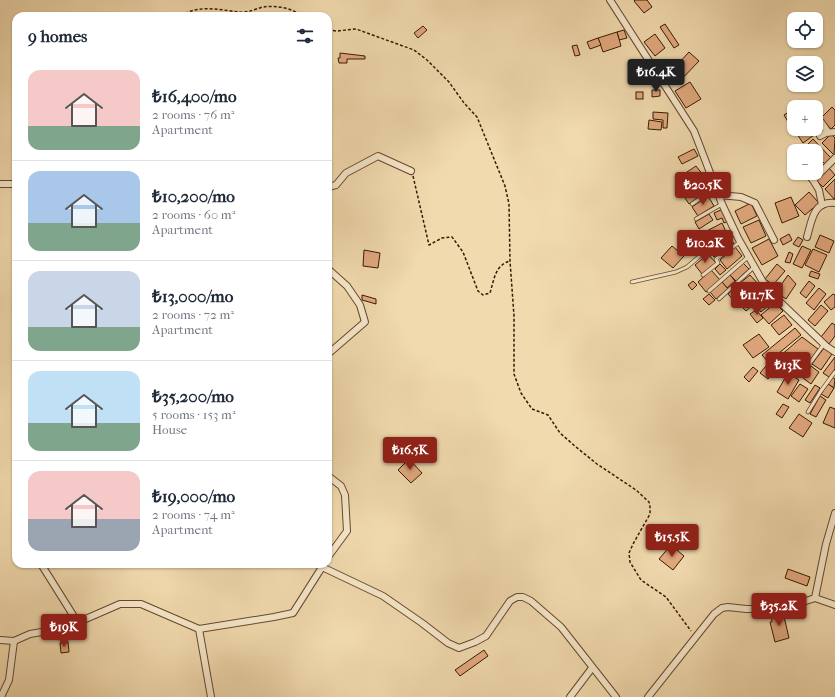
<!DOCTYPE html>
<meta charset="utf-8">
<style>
body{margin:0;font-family:"IM FELL French Canon",serif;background:#f2f2f3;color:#1f2937;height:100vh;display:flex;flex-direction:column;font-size:15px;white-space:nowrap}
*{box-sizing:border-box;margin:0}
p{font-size:13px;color:#747a83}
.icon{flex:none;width:22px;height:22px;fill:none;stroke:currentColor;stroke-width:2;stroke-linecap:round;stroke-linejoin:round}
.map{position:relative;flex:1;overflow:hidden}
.drawer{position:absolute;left:12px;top:12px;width:320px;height:556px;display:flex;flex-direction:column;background:#fff;border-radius:12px;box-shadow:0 1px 3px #0004}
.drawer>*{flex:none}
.controls{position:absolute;left:787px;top:12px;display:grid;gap:8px}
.controls a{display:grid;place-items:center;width:36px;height:36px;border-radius:8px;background:#fff;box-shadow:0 1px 3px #0004;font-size:20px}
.price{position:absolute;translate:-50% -34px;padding:0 9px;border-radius:4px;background:#8f2418;color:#fff;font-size:13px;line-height:26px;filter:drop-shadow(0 1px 2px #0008)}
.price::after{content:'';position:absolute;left:50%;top:24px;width:12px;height:9px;margin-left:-6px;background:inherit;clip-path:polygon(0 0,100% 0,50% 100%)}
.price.on{background:#222;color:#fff}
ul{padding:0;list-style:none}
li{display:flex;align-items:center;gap:12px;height:100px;padding:0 16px}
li+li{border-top:1px solid #e0e1e3}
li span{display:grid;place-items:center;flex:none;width:112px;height:80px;border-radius:12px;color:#555}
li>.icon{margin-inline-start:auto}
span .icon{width:48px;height:48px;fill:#fffc;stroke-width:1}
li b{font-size:17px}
h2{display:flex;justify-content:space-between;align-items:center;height:48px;padding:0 16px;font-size:17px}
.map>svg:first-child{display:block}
.building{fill:#e3a97e;stroke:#381902}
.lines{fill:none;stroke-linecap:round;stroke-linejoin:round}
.service-casing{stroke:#66492d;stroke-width:4.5}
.minor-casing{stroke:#66492d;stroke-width:8}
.path{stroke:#381902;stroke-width:1.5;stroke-dasharray:3 2;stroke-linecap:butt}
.service{stroke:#f6e7ca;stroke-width:3}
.minor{stroke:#f6e7ca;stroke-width:6}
</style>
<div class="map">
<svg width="835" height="697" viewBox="0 0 835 697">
<rect width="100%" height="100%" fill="#f1daae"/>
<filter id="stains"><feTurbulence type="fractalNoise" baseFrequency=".005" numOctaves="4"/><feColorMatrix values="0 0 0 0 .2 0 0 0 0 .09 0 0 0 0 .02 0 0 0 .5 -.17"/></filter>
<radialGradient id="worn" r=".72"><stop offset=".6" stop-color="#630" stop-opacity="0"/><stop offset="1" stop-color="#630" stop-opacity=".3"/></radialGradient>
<g class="building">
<path d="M635,0H647L652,7L644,13L634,1Z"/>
<path d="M665,24L679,45L674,48L660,27Z"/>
<path d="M423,26L427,30L418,38L414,33Z"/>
<path d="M624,30L627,38L619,40L617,32Z"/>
<path d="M617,32L621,46L603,52L598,38Z"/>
<path d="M655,34L665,48L655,56L644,42Z"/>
<path d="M598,38L601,45L590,49L587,42Z"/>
<path d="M577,45L580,55L575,56L572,46Z"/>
<path d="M689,52L699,61L679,82L674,77L670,81L666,77Z"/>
<path d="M340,53L365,56V59H347V63H339L338,58H340Z"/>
<path d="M690,82L701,99L686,108L675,91Z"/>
<path d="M652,90H660V96L652,97Z"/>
<rect x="636" y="92" width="7" height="7"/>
<path d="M832,107L835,110V125L831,129L821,118Z"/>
<path d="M794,109V126L791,127L784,115Z"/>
<path d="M653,112L668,113L667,128H663V120L653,119Z"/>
<path d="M649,120L662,122L661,130L648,129Z"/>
<path d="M816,124L821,130L803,143L795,131L798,129H816Z"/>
<path d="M831,134L835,138L834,155L822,143Z"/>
<path d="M813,139L831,158L825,164L818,157L816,159V151H807L804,148Z"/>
<path d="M694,149L698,156L682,164L678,157Z"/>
<path d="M817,160L824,165L815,175L813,173H816Z"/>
<path d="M792,161L794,163V169L792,171L787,166Z"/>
<path d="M696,166L703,175L688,186L681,176Z"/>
<path d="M829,168L835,175L823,187L816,180Z"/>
<path d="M706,177L713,186L707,191L700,181Z"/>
<path d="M835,179V197L834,199L825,189Z"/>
<path d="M699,184L705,192L689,204L683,195Z"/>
<path d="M809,192L819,203L805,215L795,205Z"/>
<path d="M708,196L714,206L698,216L692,207Z"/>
<path d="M791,197L799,216L782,223L775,203Z"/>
<path d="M751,203L757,216L741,224L735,211Z"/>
<path d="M723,209L729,221L724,223L722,218L717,220L714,213Z"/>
<path d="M709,214L713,220L699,229L695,222Z"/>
<path d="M759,220L766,236L751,243L743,227Z"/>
<path d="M722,223L728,236L708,246L701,234Z"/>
<path d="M789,234L792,240L783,245L780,239Z"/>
<path d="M820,235L834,241L829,253L815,247Z"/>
<path d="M730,237L734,244L714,257L709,250Z"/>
<path d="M798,237L803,240L799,247L793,244Z"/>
<path d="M769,239L778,256L762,265L752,248Z"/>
<path d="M672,246L684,256L673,268L661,258Z"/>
<path d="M802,246L811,250L802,268L793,264Z"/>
<path d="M735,247L742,256L727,269L720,260Z"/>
<path d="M813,249L827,255L819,272L805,265Z"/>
<path d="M364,250L380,253L378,268L363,266Z"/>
<path d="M789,252L793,254L790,263L785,262Z"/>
<path d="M708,254L716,263L702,274L695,265Z"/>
<path d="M743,263L749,269L736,281L730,275Z"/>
<path d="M720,264L726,270L720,275L715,269Z"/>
<path d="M777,264L785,271L773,285L765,279Z"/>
<path d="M711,270L720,280L706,292L698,282Z"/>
<path d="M811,271L820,274L818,279L809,276Z"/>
<path d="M730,275L735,281L727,288L722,282Z"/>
<path d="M750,275L761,287L751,295L740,283Z"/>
<path d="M788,275L796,284L786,299L776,292Z"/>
<path d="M693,281L697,285L692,290L688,285Z"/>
<path d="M809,281L815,286L806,298L800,293Z"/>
<path d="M722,282L728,289L716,299L710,292Z"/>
<path d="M740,283L751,295L739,306L728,294Z"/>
<path d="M819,288L826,294L814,310L806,303Z"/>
<path d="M765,290L774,301L761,312L754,304L746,311L742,307L752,298L754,300Z"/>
<path d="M709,294L715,300L709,305L703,299Z"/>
<path d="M833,294L835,295V307L831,310L824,302Z"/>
<path d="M362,295L376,299V304L362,300Z"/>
<path d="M775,303L783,311L769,324L761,315Z"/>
<path d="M821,305L828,311L815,326L808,320Z"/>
<path d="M756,310L763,318L757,323L750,314Z"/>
<path d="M784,315L792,325L779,335L771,325Z"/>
<path d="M832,323L835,325V336L829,344L821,337Z"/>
<path d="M795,328L801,335L768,362L762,355Z"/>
<path d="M759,334L769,347L753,358L743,345Z"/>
<path d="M802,337L818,349L808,363L796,355L790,363L780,356Z"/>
<path d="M824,348L832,354L821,370L812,364Z"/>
<path d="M796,355L808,363L800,374L788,366Z"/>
<path d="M835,357V369L829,377L823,373Z"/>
<path d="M774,364L778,368L768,379L760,373L766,366L769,369Z"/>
<path d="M811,366L819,372L811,384L803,378Z"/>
<path d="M753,367L758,371L749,382L744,377Z"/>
<path d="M788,373L799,380L788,399L777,392Z"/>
<path d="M832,377L835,379L834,388L828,384Z"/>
<path d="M800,384L808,389L799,402L791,396Z"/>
<path d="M828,384L834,388L828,398L821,394Z"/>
<path d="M815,385L820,388L810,403L805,400Z"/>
<path d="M820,396L826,400L816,417L810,414Z"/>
<path d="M783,404L789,407L782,418L776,414Z"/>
<path d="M830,407L835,409V428L823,423Z"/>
<path d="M799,414L812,423L803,437L789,428Z"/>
<path d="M409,459L422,473L411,483L398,470Z"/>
<path d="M671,545L684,556L673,570L659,559Z"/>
<path d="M788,569L810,577L807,586L785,578Z"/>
<path d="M783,612L789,638L775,642L770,622H772L771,615Z"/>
<path d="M68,642L69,652L61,653L60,643Z"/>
<path d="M484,650L488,656L460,676L455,670Z"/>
</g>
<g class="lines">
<defs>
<g id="service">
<path d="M692,204L716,188"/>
<path d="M696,219L722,204"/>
<path d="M703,275L718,263L716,259L740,242"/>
<path d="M632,282L676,272L687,267L708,249L735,233"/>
<path d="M709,291L748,257"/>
<path d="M719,299L754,267"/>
<path d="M802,374L824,344"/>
<path d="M808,412L821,391L835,372"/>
</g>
<g id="minor">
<path d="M610,0L694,131L722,204L738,238L763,282L778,300L826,346L835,352"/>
<path d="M816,115L828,132"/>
<path d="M820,136L826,133L835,132"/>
<path d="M806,173L813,180"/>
<path d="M0,184H16"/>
<path d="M328,187L336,185L346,173L378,156L411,171"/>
<path d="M719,195L741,197L755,203L774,240"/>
<path d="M822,205L819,190L813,180L835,158"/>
<path d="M807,237C812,220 813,201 835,203"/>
<path d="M328,269L347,286L360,305L365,322L328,354"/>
<path d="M328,476L341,486L345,495L347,531L328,557"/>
<path d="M41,564L78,623"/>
<path d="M322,567L383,596L422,623L448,643L459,648L475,642L486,636L510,601L517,597H523L531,601L561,627L616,697"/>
<path d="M815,598L826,544L835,513"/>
<path d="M199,629L211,697"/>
<path d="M0,640L14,641L30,634L65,628L120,604H141L199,629L274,617L293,613L324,564"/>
<path d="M1,697L9,680L14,641"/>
<path d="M570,697L592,668"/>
<path d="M648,697L714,614L722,608L728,607L746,609H772L788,607L815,598L835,605"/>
</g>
</defs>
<use href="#service" class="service-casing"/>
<use href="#minor" class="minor-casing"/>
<g class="path">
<path d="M181,16C198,4 220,10 239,12C248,13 255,9 263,7C276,5 292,8 302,16"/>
<path d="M328,30L337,31L356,29L414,50L427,60L449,82L464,103L477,117L505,186L509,204L510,261L514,316V374L521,393L532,409L548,415L560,433L576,447L597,464L636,490L649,502L650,507V514L633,544L629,553L630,562L641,580L666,597L691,631"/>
<path d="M413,176L429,245L442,238L452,237L463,252L478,291L483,295L490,293C494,280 495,265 510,261"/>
</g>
<use href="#service" class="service"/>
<use href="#minor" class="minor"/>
</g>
<rect width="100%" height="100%" filter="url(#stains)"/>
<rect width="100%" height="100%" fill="url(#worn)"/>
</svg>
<div class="controls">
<a><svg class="icon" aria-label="locate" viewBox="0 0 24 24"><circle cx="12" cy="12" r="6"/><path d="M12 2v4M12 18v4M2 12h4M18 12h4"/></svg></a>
<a><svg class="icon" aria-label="layers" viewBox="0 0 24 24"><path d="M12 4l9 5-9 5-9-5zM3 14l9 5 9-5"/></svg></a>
<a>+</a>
<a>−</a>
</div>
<b class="price on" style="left:656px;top:93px">₺16.4K</b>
<b class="price" style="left:703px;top:206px">₺20.5K</b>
<b class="price" style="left:705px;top:264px">₺10.2K</b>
<b class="price" style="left:757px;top:316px">₺11.7K</b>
<b class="price" style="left:788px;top:386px">₺13K</b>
<b class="price" style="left:410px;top:471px">₺16.5K</b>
<b class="price" style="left:672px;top:558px">₺15.5K</b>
<b class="price" style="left:779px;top:627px">₺35.2K</b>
<b class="price" style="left:64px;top:648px">₺19K</b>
<section class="drawer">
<h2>9 homes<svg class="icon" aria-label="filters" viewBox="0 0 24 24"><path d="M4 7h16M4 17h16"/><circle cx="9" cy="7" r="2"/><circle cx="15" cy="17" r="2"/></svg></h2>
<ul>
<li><span style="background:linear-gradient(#f6c9c9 70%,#7fa58c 0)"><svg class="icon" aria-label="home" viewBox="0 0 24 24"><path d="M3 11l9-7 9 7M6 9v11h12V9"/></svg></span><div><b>₺16,400/mo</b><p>2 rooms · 76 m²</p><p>Apartment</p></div></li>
<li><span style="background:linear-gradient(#a9c7e8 65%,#7fa58c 0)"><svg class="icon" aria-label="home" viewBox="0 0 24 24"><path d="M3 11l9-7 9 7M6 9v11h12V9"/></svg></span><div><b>₺10,200/mo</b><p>2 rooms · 60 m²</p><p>Apartment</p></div></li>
<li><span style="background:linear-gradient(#c9d6e8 70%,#7fa58c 0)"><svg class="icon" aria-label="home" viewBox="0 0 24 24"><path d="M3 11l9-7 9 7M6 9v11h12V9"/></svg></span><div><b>₺13,000/mo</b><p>2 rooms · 72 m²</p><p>Apartment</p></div></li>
<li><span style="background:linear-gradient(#bfe0f5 65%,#7fa58c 0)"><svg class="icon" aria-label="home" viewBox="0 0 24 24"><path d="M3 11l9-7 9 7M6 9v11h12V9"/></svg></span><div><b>₺35,200/mo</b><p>5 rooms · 153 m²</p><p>House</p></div></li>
<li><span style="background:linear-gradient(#f6c9c9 60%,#9aa5b1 0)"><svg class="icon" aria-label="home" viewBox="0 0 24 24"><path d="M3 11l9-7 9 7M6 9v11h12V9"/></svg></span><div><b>₺19,000/mo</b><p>2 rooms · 74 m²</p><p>Apartment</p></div></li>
</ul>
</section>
</div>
